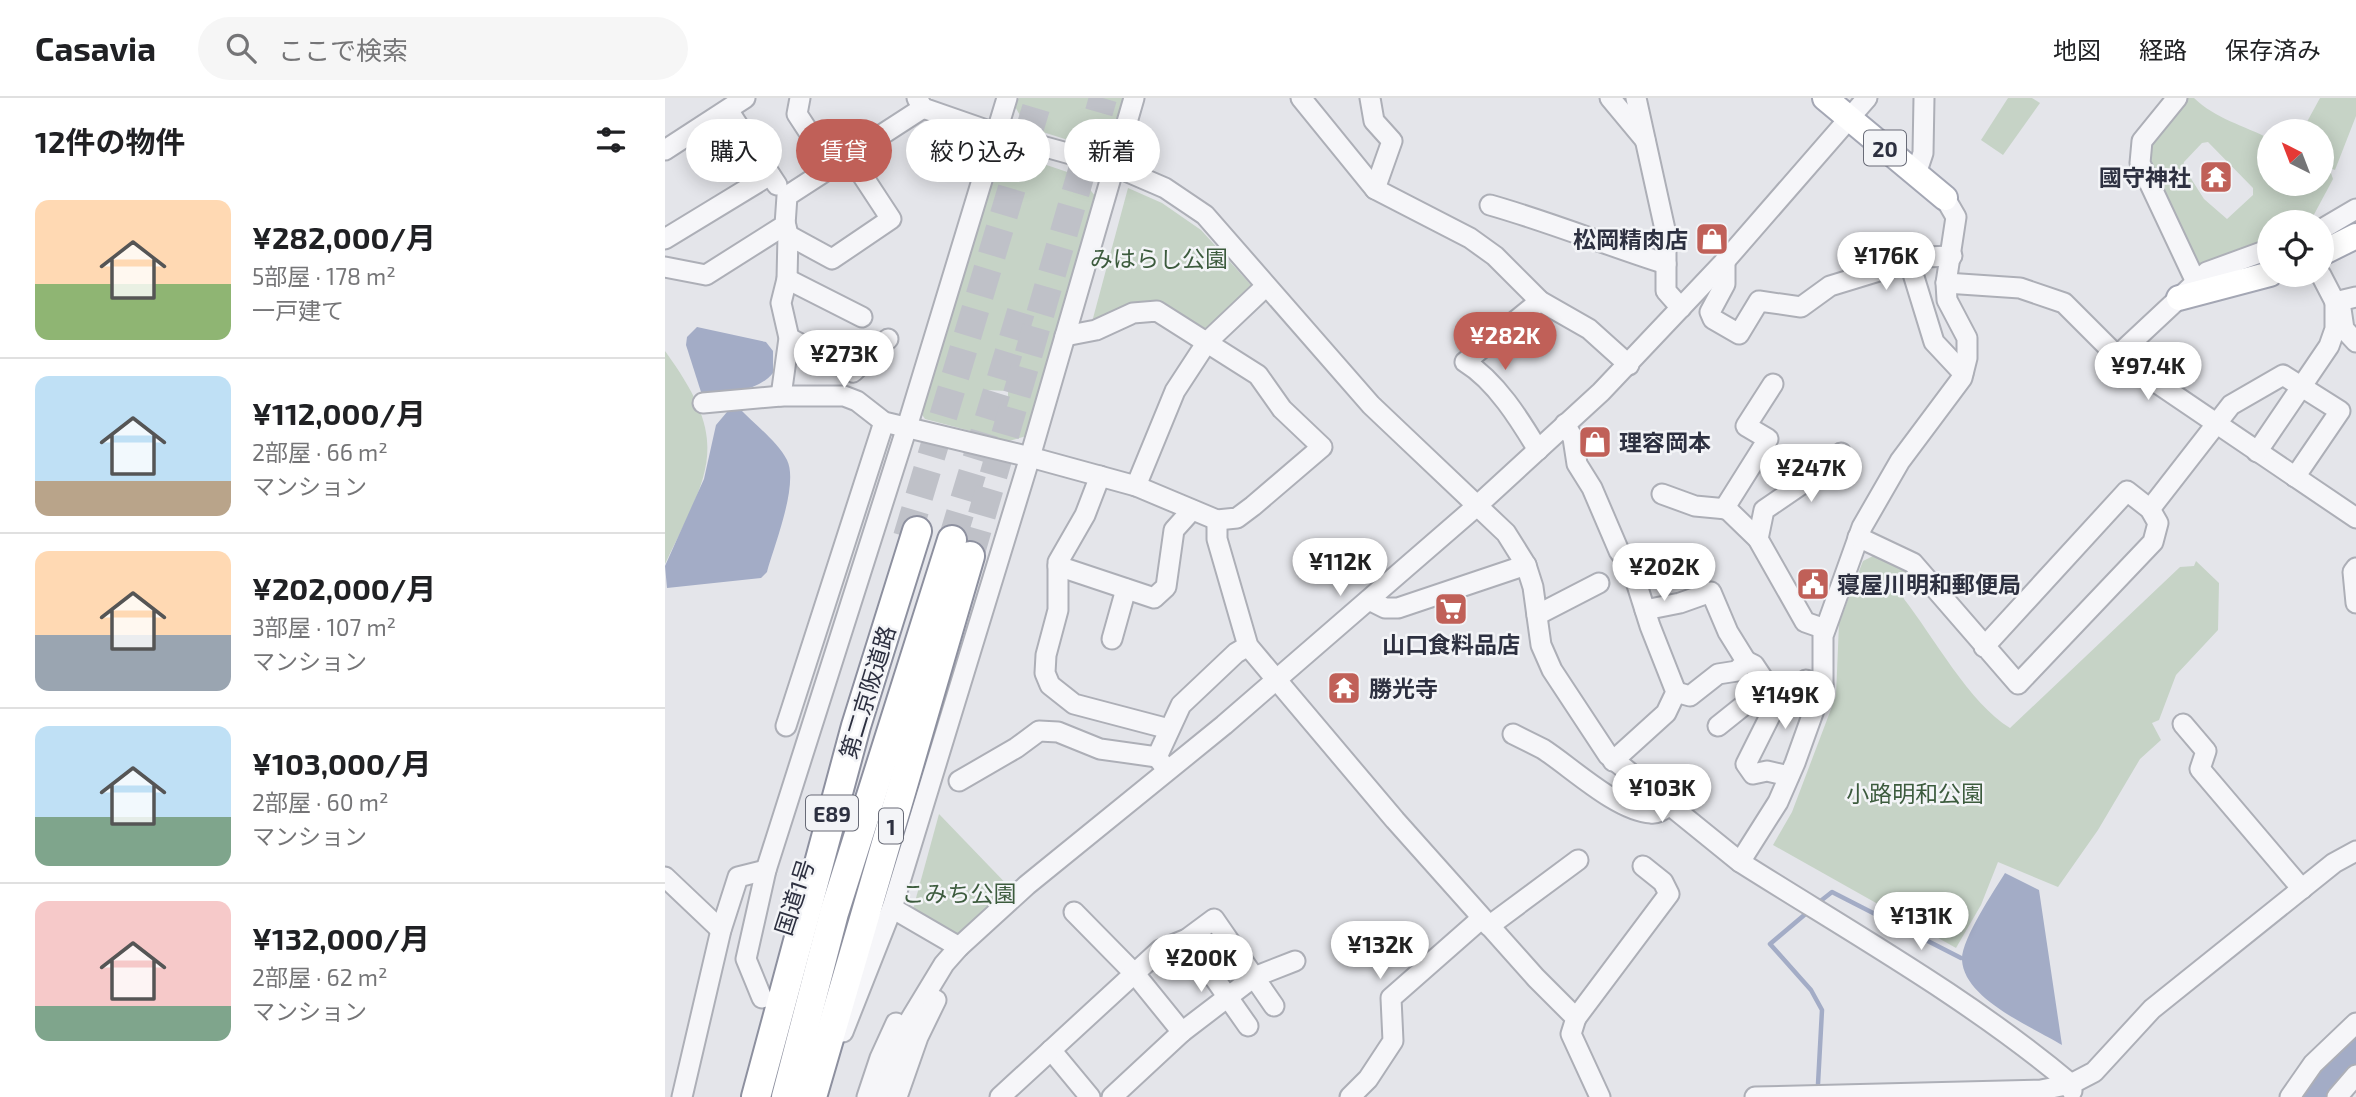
<!DOCTYPE html>
<html lang="ja">
<meta charset="utf-8">
<style>
body{margin:0;font-family:"Exo 2","Noto Sans JP",sans-serif;background:#f6f6f6;color:#202124;height:100vh;display:flex;flex-direction:column;font-size:26px;white-space:nowrap}
*{box-sizing:border-box;margin:0}
p{font-size:23px;color:#757577}
.icon{flex:none;width:38px;height:38px;fill:none;stroke:currentColor;stroke-width:2;stroke-linecap:round;stroke-linejoin:round}
.map{position:relative;flex:1;overflow:hidden}
.sheet{display:flex;flex-direction:column;background:#fff;width:665px}
.sheet>*{flex:none}
.top-card{position:absolute;left:21px;top:21px;width:665px;height:63px;display:flex;gap:14px}
.needle{width:46px;rotate:318deg}
.tools{position:absolute;left:1592px;top:21px;display:grid;gap:14px}
.tools a{display:grid;place-items:center;width:77px;height:77px;border-radius:50%;background:#fff;box-shadow:0 4px 18px #0003;font-size:35px}
.price{position:absolute;translate:-50% -60px;padding:0 16px;border-radius:24px;background:#fff;color:#222;font-size:23px;line-height:46px;filter:drop-shadow(0 2px 4px #0008)}
.price::after{content:'';position:absolute;left:50%;top:42px;width:21px;height:16px;margin-left:-10px;background:inherit;clip-path:polygon(0 0,100% 0,50% 100%)}
.price.selected{background:#c06058;color:#fff}
ul{padding:0;list-style:none}
li{display:flex;align-items:center;gap:21px;height:175px;padding:0 35px}
li+li{border-top:2px solid #e0e0e0}
li span{display:grid;place-items:center;flex:none;width:196px;height:140px;border-radius:14px;color:#555}
li>.icon{margin-inline-start:auto}
span .icon{width:84px;height:84px;fill:#fffc;stroke-width:1}
li b{font-size:30px}
h2{display:flex;justify-content:space-between;align-items:center;height:84px;padding:0 35px;font-size:30px}
.pill{padding:0 24px;border-radius:32px;background:#fff;box-shadow:0 4px 18px #0003;font-size:24px;line-height:63px}
.pill.selected{background:#c06058;color:#fff}
header{display:flex;align-items:center;gap:42px;box-sizing:border-box;height:98px;padding:0 35px;background:#fff;border-bottom:2px solid #e0e0e0}
header strong{font-size:33px}
nav{display:flex;gap:38px;margin-inline-start:auto;font-size:24px}
.search{width:490px;height:63px;background:#f6f6f6;display:flex;align-items:center;gap:18px;box-sizing:border-box;padding:0 24px;border-radius:38px;color:#757577;font-size:26px}
main{display:flex;flex:1;min-height:0}
.map>svg:first-child{display:block}
.green{fill:#c6d3c6;fill-rule:evenodd}
.water{fill:#a3acc6}
.lines{fill:none;stroke-linecap:round;stroke-linejoin:round}
.stream{stroke:#a3acc6;stroke-width:4.5}
.river{stroke:#a3acc6;stroke-width:26}
.highway-tunnel{stroke:#bfc1c8;stroke-width:28;stroke-dasharray:28 14;stroke-linecap:butt}
.minor-casing{stroke:#adafb7;stroke-width:23}
.major-casing{stroke:#a4a7b4;stroke-width:28}
.highway-casing{stroke:#8d909f;stroke-width:32}
.minor{stroke:#f6f6f9;stroke-width:19}
.major{stroke:#fff;stroke-width:24}
.highway{stroke:#fff;stroke-width:28}
.labels{text-anchor:middle;dominant-baseline:central;stroke-width:5;stroke-linejoin:round;paint-order:stroke}
.shield{fill:#f3f4f7;stroke:#686b77;stroke-width:2}
.shield-label{font-size:21px;font-weight:bold;fill:#2d3040}
.poi-label{font-size:23px;font-weight:bold;fill:#2d3040;stroke:#f3f4f7;text-anchor:start}
.park-label{font-size:23px;fill:#3c5b3d;stroke:#f3f4f7}
.street-label{font-size:23px;fill:#2d3040;stroke:#f3f4f7}
</style>
<header>
<strong>Casavia</strong>
<div class="search"><svg class="icon" aria-label="search" viewBox="0 0 24 24"><circle cx="10" cy="10" r="6"/><path d="M15 15l6 6"/></svg>ここで検索</div>
<nav><a>地図</a><a>経路</a><a>保存済み</a></nav>
</header>
<main>
<section class="sheet">
<h2>12件の物件<svg class="icon" aria-label="filters" viewBox="0 0 24 24"><path d="M4 7h16M4 17h16"/><circle cx="9" cy="7" r="2"/><circle cx="15" cy="17" r="2"/></svg></h2>
<ul>
<li><span style="background:linear-gradient(#ffd9b3 60%,#8fb573 0)"><svg class="icon" aria-label="home" viewBox="0 0 24 24"><path d="M3 11l9-7 9 7M6 9v11h12V9"/></svg></span><div><b>¥282,000/月</b><p>5部屋 · 178 m²</p><p>一戸建て</p></div></li>
<li><span style="background:linear-gradient(#bfe0f5 75%,#b9a48a 0)"><svg class="icon" aria-label="home" viewBox="0 0 24 24"><path d="M3 11l9-7 9 7M6 9v11h12V9"/></svg></span><div><b>¥112,000/月</b><p>2部屋 · 66 m²</p><p>マンション</p></div></li>
<li><span style="background:linear-gradient(#ffd9b3 60%,#9aa5b1 0)"><svg class="icon" aria-label="home" viewBox="0 0 24 24"><path d="M3 11l9-7 9 7M6 9v11h12V9"/></svg></span><div><b>¥202,000/月</b><p>3部屋 · 107 m²</p><p>マンション</p></div></li>
<li><span style="background:linear-gradient(#bfe0f5 65%,#7fa58c 0)"><svg class="icon" aria-label="home" viewBox="0 0 24 24"><path d="M3 11l9-7 9 7M6 9v11h12V9"/></svg></span><div><b>¥103,000/月</b><p>2部屋 · 60 m²</p><p>マンション</p></div></li>
<li><span style="background:linear-gradient(#f6c9c9 75%,#7fa58c 0)"><svg class="icon" aria-label="home" viewBox="0 0 24 24"><path d="M3 11l9-7 9 7M6 9v11h12V9"/></svg></span><div><b>¥132,000/月</b><p>2部屋 · 62 m²</p><p>マンション</p></div></li>
</ul>
</section>
<div class="map">
<svg width="1691" height="999" viewBox="0 0 1691 999">
<rect width="100%" height="100%" fill="#e4e5ea"/>
<g class="green">
<path d="M354,0H459L447,39L425,49L362,29L349,7Z"/>
<path d="M1343,0H1367L1375,5L1338,57L1316,42Z"/>
<path d="M1520,0H1529C1551,21 1578,27 1605,41V86H1657V68L1665,72L1668,81L1645,124H1605V144L1553,159L1538,171C1515,153 1474,73 1486,43C1492,29 1510,13 1520,0ZM1543,44L1588,90V97L1562,121L1539,101L1518,68L1519,64L1537,45Z"/>
<path d="M1655,0H1691V18L1670,72L1657,67V33H1637Z"/>
<path d="M352,57L414,78L431,99L365,337L344,343L260,321L252,309L329,68ZM321,292L343,293V301L335,311L320,312Z"/>
<path d="M463,90L497,105L536,132L587,188L540,237L492,207L427,224Z"/>
<path d="M0,253C67,345 45,372 0,466Z"/>
<path d="M1208,458L1217,460L1254,482L1238,497L1239,501C1268,538 1305,606 1345,630L1515,469L1529,468L1531,463L1554,485L1553,532L1511,577L1494,622L1487,625L1496,642L1475,661L1433,732L1393,789L1333,764L1316,807L1291,850L1108,747L1127,714L1171,598L1174,525L1198,463Z"/>
<path d="M274,716L351,796L294,849L245,822Z"/>
</g>
<g class="water">
<path d="M32,229L101,244L108,253V275C95,292 57,299 36,294L21,247L22,239Z"/>
<path d="M74,310C89,326 112,343 122,362C134,386 109,448 102,474L96,480L2,490L0,468L39,381L51,327L62,314Z"/>
<path d="M1340,775L1374,792L1397,947C1367,929 1299,901 1297,862C1296,842 1329,793 1340,775Z"/>
</g>
<g class="lines">
<g class="stream">
<path d="M1153,805L1167,794L1296,860"/>
<path d="M1144,813L1105,846L1146,892L1157,912L1153,986"/>
</g>
<path class="river" d="M1650,999L1691,954"/>
<g class="highway-tunnel">
<path d="M242,439L374,0"/>
<path d="M287,442L358,207"/>
<path d="M305,458L438,0"/>
</g>
<defs>
<g id="minor">
<path d="M135,0L132,16L166,68"/>
<path d="M252,0L258,10L330,35L449,68L500,90L540,117L706,307L841,435L861,467L868,489L876,547L887,572L943,657L1075,764L1113,704L1130,665L1158,587V538L1197,429L1235,363L1297,280L1302,260V240L1282,202L1281,185L1291,119L1280,100"/>
<path d="M636,0L710,91L805,140L830,158L875,203L924,231L964,267"/>
<path d="M705,0L709,23L727,43L710,91"/>
<path d="M945,0L980,42"/>
<path d="M971,0L1001,136V193L1016,210"/>
<path d="M1512,0L1477,43L1475,65L1531,184"/>
<path d="M63,12L112,87"/>
<path d="M0,52L80,0"/>
<path d="M1251,76L1258,55L1259,0"/>
<path d="M825,107C885,124 941,147 1001,166"/>
<path d="M1657,131L1691,111"/>
<path d="M123,137L167,161L226,121L184,57"/>
<path d="M0,141L105,77"/>
<path d="M1060,163V186L1045,214L1048,221L1074,236L1094,203L1136,209L1165,188L1260,159L1287,158"/>
<path d="M1245,166L1269,244L1298,275"/>
<path d="M0,169L41,177L120,127L122,98L258,10"/>
<path d="M1656,177L1670,204L1691,199"/>
<path d="M122,181L197,219"/>
<path d="M1281,185L1355,190L1399,205L1452,258L1691,420"/>
<path d="M1676,211L1679,231L1691,244"/>
<path d="M124,240L188,274L223,241"/>
<path d="M1452,258L1542,174L1605,151"/>
<path d="M116,298L124,240L116,205L122,181L123,137L121,128"/>
<path d="M38,305L116,298H179L192,303L219,324L365,359L471,388L552,422L572,420L588,408L657,349L617,311L593,277L492,213L468,215L431,232L400,238"/>
<path d="M900,326L908,340L912,366L927,390L954,453L967,471L985,528L1011,594L1001,615L948,663"/>
<path d="M873,352C855,322 831,283 800,264L875,203"/>
<path d="M1592,354L1664,248L1670,231V204"/>
<path d="M435,378L420,417L393,464V512L381,557L380,575L385,587L409,606L504,631"/>
<path d="M471,388L510,293L542,244L600,189"/>
<path d="M997,396L1030,408L1062,411L1093,441L1140,524L1160,531"/>
<path d="M1059,411L1103,341L1081,328L1108,286"/>
<path d="M1485,411L1566,307L1618,277L1675,313L1630,379"/>
<path d="M552,422V441L583,548L730,722L871,880L911,920L906,936L935,999"/>
<path d="M1193,439L1248,465L1353,586L1488,444L1493,425L1485,411L1462,393L1319,549"/>
<path d="M1093,441L1099,412L1159,371L1176,355"/>
<path d="M393,468L489,500L501,489L509,432L527,412"/>
<path d="M1691,470L1688,474L1691,505"/>
<path d="M704,502L720,510H733L861,467"/>
<path d="M980,512L1015,505L1046,494L1063,534L1081,563L1072,573L1053,576L1025,598L1011,594"/>
<path d="M872,517L934,485"/>
<path d="M447,541L461,491"/>
<path d="M1518,626L1541,653L1535,671L1637,791"/>
<path d="M121,628L219,324"/>
<path d="M1053,628L1103,588L1089,567L1081,563"/>
<path d="M848,636C858,641 868,646 878,651C906,669 952,713 986,715C993,716 999,711 1005,707"/>
<path d="M499,668L492,659L516,607L571,555L583,548"/>
<path d="M1124,678L1102,673L1088,676L1081,666L1108,612L1141,582L1158,587"/>
<path d="M294,683L351,650L374,633L393,634L435,651L492,659"/>
<path d="M1075,764C1187,835 1305,901 1406,986L1407,993"/>
<path d="M0,779L56,832"/>
<path d="M227,810L294,849"/>
<path d="M409,814L470,876L517,934"/>
<path d="M824,828L913,762"/>
<path d="M522,841L583,928"/>
<path d="M97,900L81,861L101,772L242,329L342,0"/>
<path d="M911,920L1004,796L998,784L978,768"/>
<path d="M178,934L227,810L365,359L469,0"/>
<path d="M386,952L425,999"/>
<path d="M17,999L56,832L73,779L101,772"/>
<path d="M202,999L215,960L231,925"/>
<path d="M217,999L245,922L279,866L294,849L362,787L559,627L814,406L936,294L1060,163L1202,0"/>
<path d="M232,999L253,939L271,902"/>
<path d="M335,999L495,852L522,841L549,821L609,908"/>
<path d="M447,999L517,934L589,879L630,863"/>
<path d="M685,999L703,981L728,943L726,900L817,820"/>
<path d="M1090,999L1376,992L1406,986L1429,974L1487,911L1669,765L1691,753"/>
<path d="M1625,999L1648,966L1691,925"/>
<path d="M1672,999L1691,977"/>
</g>
<g id="major">
<path d="M1160,0L1280,100"/>
<path d="M1657,155L1691,138"/>
<path d="M1514,200L1605,176"/>
</g>
<g id="highway">
<path d="M91,999L191,628L252,433"/>
<path d="M121,999L169,815L287,442"/>
<path d="M147,999L305,458"/>
</g>
</defs>
<use href="#minor" class="minor-casing"/>
<use href="#major" class="major-casing"/>
<use href="#highway" class="highway-casing"/>
<use href="#minor" class="minor"/>
<use href="#major" class="major"/>
<use href="#highway" class="highway"/>
</g>
<defs>
<symbol id="temple-square" viewBox="-11 -11 22 22"><rect x="-9" y="-9" width="18" height="18" rx="4" fill="#c06058" stroke="#f3f4f7"/><path d="M0-6L5-2H3V0L6.5 2.5H4V6H1.5V3h-3V6H-4V2.5H-6.5L-3 0V-2H-5Z" fill="#fff"/></symbol>
<symbol id="shop-square" viewBox="-11 -11 22 22"><rect x="-9" y="-9" width="18" height="18" rx="4" fill="#c06058" stroke="#f3f4f7"/><path d="M-5-2.5h2.3a2.7 3.5 0 0 1 5.4 0H5L5.5 6h-11ZM-1.5-2.5h3a1.5 2.3 0 0 0-3 0Z" fill="#fff"/></symbol>
<symbol id="civic-square" viewBox="-11 -11 22 22"><rect x="-9" y="-9" width="18" height="18" rx="4" fill="#c06058" stroke="#f3f4f7"/><path d="M-.6-6.5H3V-4.5H.6V-3L4-1V1h2V6H-6V1h2V-1L-.6-3ZM-1.2 2.5V6h2.4V2.5Z" fill="#fff"/></symbol>
<symbol id="supermarket-square" viewBox="-11 -11 22 22"><rect x="-9" y="-9" width="18" height="18" rx="4" fill="#c06058" stroke="#f3f4f7"/><path d="M-6-5.5h2.5l.6 2H6L4.5 2H-2.5L-4.4-4H-6ZM-1.5 3.2a1.3 1.3 0 1 0 .1 0ZM3 3.2a1.3 1.3 0 1 0 .1 0Z" fill="#fff"/></symbol>
</defs>
<g fill-rule="evenodd">
<use href="#temple-square" x="1532" y="60" width="38" height="38"/>
<use href="#shop-square" x="1028" y="122" width="38" height="38"/>
<use href="#shop-square" x="911" y="325" width="38" height="38"/>
<use href="#civic-square" x="1129" y="467" width="38" height="38"/>
<use href="#supermarket-square" x="767" y="492" width="38" height="38"/>
<use href="#temple-square" x="660" y="571" width="38" height="38"/>
</g>
<g class="labels">
<g class="shield">
<rect x="1199" y="32.5" width="42" height="35" rx="5"/>
<rect x="141" y="697.5" width="52" height="35" rx="5"/>
<rect x="214" y="710.5" width="24" height="35" rx="5"/>
</g>
<g class="shield-label">
<text x="1220" y="50">20</text>
<text x="167" y="715">E89</text>
<text x="226" y="728">1</text>
</g>
<g class="poi-label">
<text x="1526" y="79" text-anchor="end">國守神社</text>
<text x="1023" y="141" text-anchor="end">松岡精肉店</text>
<text x="954" y="344">理容岡本</text>
<text x="1172" y="486">寝屋川明和郵便局</text>
<text x="786" y="546" text-anchor="middle">山口食料品店</text>
<text x="704" y="590">勝光寺</text>
</g>
<g class="park-label">
<text x="494" y="160">みはらし公園</text>
<text x="1250" y="695">小路明和公園</text>
<text x="294" y="795">こみち公園</text>
</g>
<g class="street-label">
<text transform="translate(202 594) rotate(-73)">第二京阪道路</text>
<text transform="translate(129 799) rotate(-72)">国道1号</text>
</g>
</g>
</svg>
<div class="tools">
<a><svg class="needle" viewBox="-14 -14 28 28"><path d="M0-13l5 13h-10z" fill="#e53935"/><path d="M0 13l5-13h-10z" fill="#757577"/></svg></a>
<a><svg class="icon" aria-label="locate" viewBox="0 0 24 24"><circle cx="12" cy="12" r="6"/><path d="M12 2v4M12 18v4M2 12h4M18 12h4"/></svg></a>
</div>
<b class="price" style="left:1221px;top:194px">¥176K</b>
<b class="price selected" style="left:840px;top:274px">¥282K</b>
<b class="price" style="left:179px;top:292px">¥273K</b>
<b class="price" style="left:1483px;top:304px">¥97.4K</b>
<b class="price" style="left:1146px;top:406px">¥247K</b>
<b class="price" style="left:675px;top:500px">¥112K</b>
<b class="price" style="left:999px;top:505px">¥202K</b>
<b class="price" style="left:1120px;top:633px">¥149K</b>
<b class="price" style="left:997px;top:726px">¥103K</b>
<b class="price" style="left:1256px;top:854px">¥131K</b>
<b class="price" style="left:715px;top:883px">¥132K</b>
<b class="price" style="left:536px;top:896px">¥200K</b>
<div class="top-card">
<a class="pill">購入</a>
<a class="pill selected">賃貸</a>
<a class="pill">絞り込み</a>
<a class="pill">新着</a>
</div>
</div>
</main>
